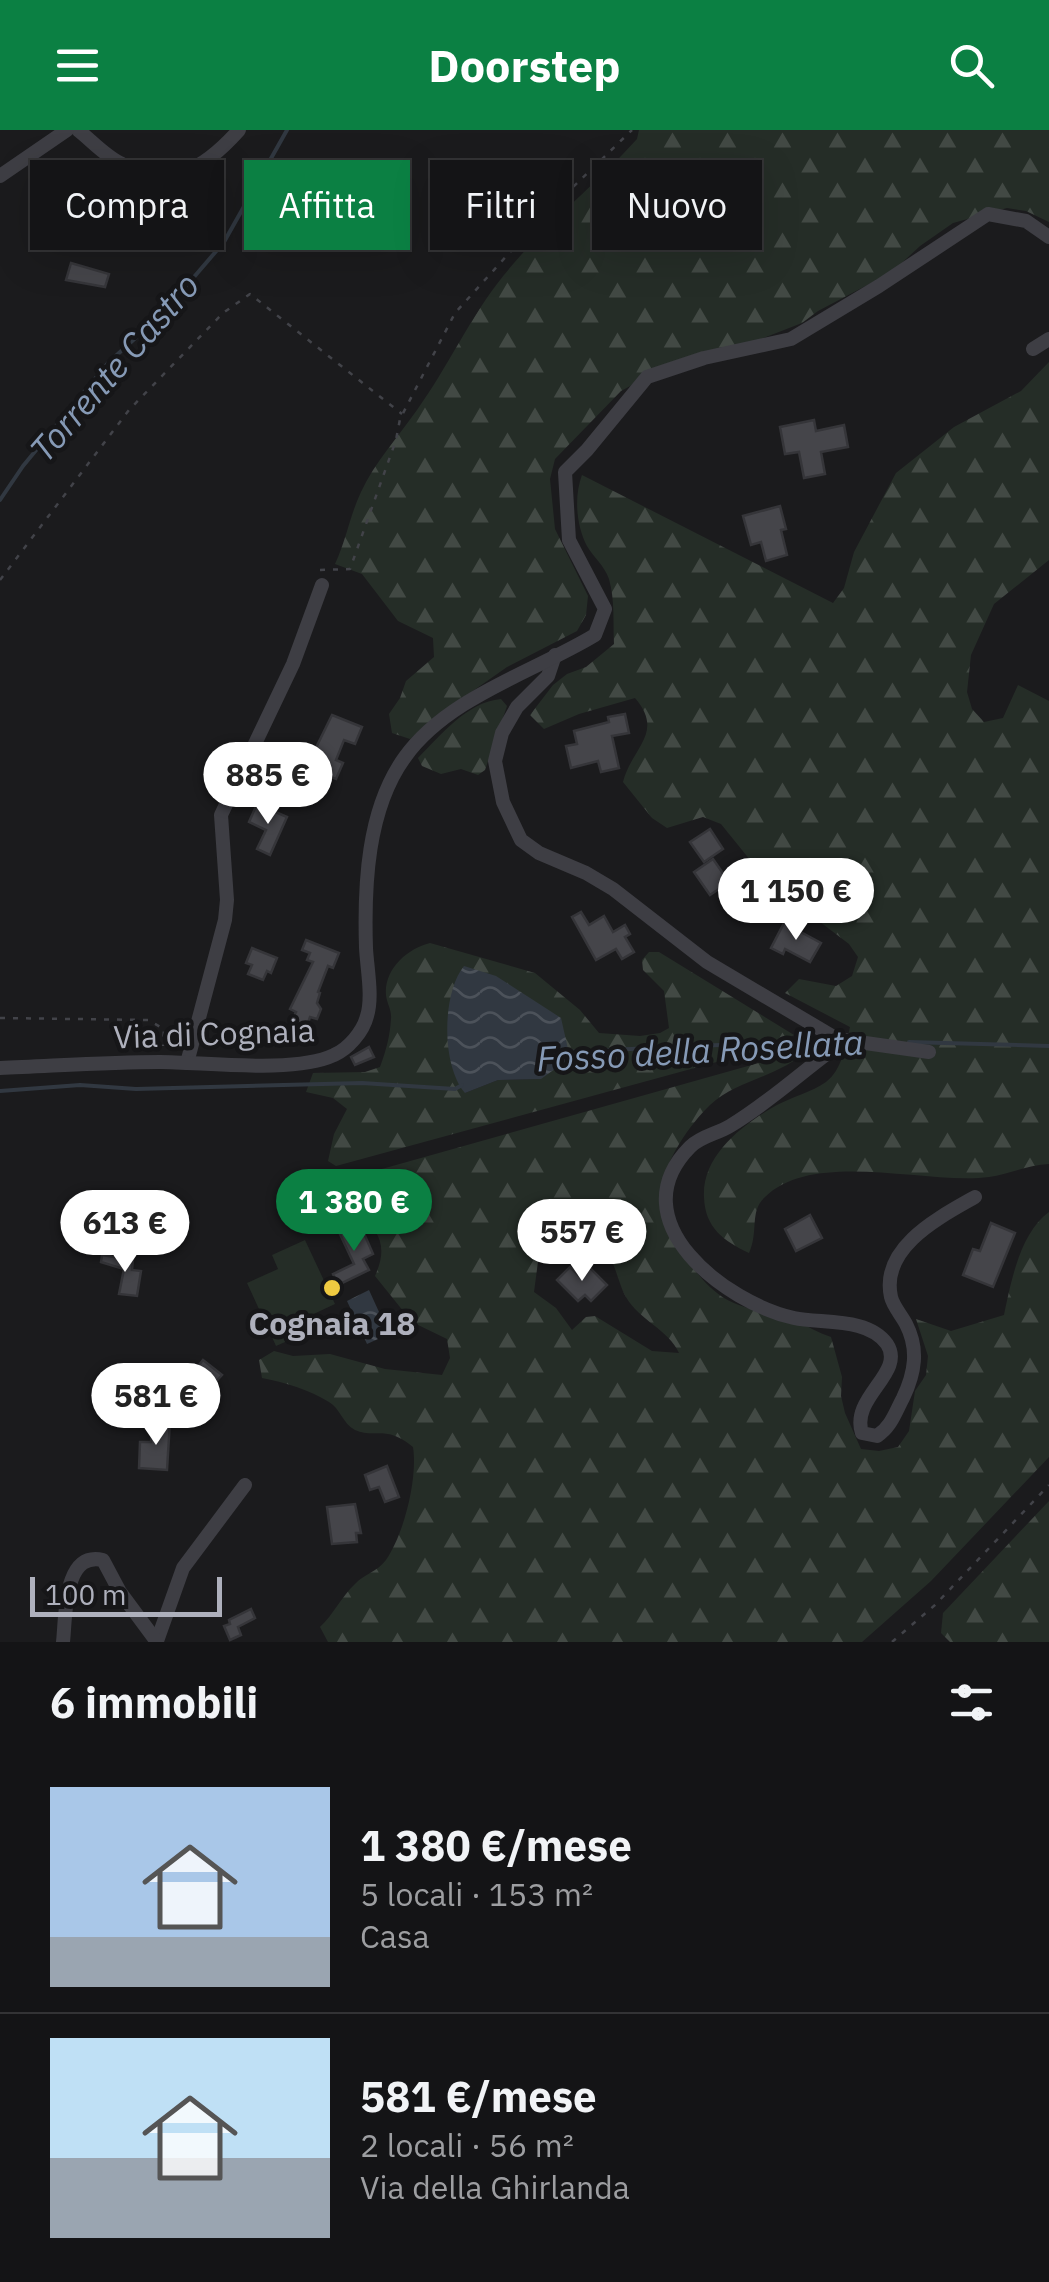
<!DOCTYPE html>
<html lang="it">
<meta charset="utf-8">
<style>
body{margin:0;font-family:"IBM Plex Sans",sans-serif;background:#212123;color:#f1f3f6;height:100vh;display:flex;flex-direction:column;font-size:38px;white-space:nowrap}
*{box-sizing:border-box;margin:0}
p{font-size:32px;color:#9d9ea1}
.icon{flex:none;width:55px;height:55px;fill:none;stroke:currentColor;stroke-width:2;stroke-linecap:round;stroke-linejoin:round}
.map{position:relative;height:1512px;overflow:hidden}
.sheet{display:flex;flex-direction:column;background:#141416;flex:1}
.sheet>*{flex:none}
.hud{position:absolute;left:30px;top:30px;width:990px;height:90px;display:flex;gap:20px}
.scale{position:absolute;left:30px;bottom:25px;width:192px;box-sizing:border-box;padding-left:10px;border:5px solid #aeb0bc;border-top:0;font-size:28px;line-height:35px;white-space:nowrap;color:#aeb0bc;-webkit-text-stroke:8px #161618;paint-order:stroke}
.price{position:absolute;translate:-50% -85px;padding:0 22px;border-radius:35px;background:#fff;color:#222;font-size:32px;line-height:65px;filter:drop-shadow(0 2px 5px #0008)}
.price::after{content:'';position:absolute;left:50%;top:60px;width:30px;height:22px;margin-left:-15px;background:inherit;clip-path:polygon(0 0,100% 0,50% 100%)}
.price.current{background:#0b8043;color:#fff}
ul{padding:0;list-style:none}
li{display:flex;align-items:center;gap:30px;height:250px;padding:0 50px}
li+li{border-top:2px solid #333335}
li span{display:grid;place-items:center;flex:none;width:280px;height:200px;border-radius:0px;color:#555}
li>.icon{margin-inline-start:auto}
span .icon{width:120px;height:120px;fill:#fffc;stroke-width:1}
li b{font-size:42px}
h2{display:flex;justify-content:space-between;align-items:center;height:120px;padding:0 50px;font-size:42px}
.chip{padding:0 35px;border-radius:0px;background:#141416;box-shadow:0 10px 40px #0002,0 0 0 2px #333335;font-size:35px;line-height:90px}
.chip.current{background:#0b8043;color:#fff}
header{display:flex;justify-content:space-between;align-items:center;height:130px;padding:0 50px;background:#0b8043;color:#fff;font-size:45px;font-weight:700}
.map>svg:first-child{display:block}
.forest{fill:url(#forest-firs);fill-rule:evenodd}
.park{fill:#252d27}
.water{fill:url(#water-waves)}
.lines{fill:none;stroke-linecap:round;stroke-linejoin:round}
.stream{stroke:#313841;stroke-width:4}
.building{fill:#45454a;stroke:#353539;stroke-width:2.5}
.path{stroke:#424349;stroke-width:2.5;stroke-dasharray:5 8;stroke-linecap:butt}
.minor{stroke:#3e3e44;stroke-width:14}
.poi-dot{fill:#efca41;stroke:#161618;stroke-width:4}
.labels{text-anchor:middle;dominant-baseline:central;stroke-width:9;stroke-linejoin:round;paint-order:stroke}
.street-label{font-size:32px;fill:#aeb0bc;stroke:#161618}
.poi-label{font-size:32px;font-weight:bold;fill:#aeb0bc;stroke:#161618}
.water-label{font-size:35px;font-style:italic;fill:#869ab6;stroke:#161618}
</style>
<header><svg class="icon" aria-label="menu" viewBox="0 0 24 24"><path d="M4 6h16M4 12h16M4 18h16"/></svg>Doorstep<svg class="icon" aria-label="search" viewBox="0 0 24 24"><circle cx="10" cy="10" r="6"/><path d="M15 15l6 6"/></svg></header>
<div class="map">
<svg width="1049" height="1512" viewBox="0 0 1049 1512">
<defs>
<pattern id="forest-firs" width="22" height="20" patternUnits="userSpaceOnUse" patternTransform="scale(2.5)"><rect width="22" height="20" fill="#252d27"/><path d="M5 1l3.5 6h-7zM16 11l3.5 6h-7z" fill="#424944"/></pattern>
<pattern id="water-waves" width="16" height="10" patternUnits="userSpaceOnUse" patternTransform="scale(2.5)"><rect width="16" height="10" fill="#313841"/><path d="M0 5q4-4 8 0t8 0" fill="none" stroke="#4c525a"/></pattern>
</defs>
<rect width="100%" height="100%" fill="#1b1b1d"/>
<g class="forest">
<path d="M639,0H1049V92L1026,81L1007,78L953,93L920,116L892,142L818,181L802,193L748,214L654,243L621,261L555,329L550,349L555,399L588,466L586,485L577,501L507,537L440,584L410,609L392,603L389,584L400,568L406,551L434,527L433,508L398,491L362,444L335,434C346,411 350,385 361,362C375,332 398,307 417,280C448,237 470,187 504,145C544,95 595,56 637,9Z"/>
<path d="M1049,232V430L994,474L971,525L967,562L972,579L984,592L1003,588L1018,555L1049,571V1034C1028,1035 1009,1044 989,1047C926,1055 814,1019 765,1067C749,1081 759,1101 749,1123C724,1111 705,1098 704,1067C702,1025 743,994 777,975C792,967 812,962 826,952C842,940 846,915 850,897L785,863L799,849L836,856L852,846L858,827L849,814L786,766L776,750L759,741L721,694L703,687L667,698L652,688L623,652C632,617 665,603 635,568L579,584L544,599L530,585L553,555L567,544L586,537L614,514C613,493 615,470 609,449C604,435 594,428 587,416C576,395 574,366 582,345L833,473L844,458L854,422L896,343L954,297L1021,261Z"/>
<path d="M501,569L507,576L485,640L478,645L461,639L441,644L422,636L418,628C441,605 467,572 501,569Z"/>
<path d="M430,813L535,843L580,880L599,903L640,906L660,903L669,898L664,861L643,840L642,830L649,822H659L794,905L775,916L336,1036L328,1031L334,1004L347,979L333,968L306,962L313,943L365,942L380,937C386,921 390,906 391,889C392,880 387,874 386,865C384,839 407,819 430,813ZM464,836L541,949L498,950L465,963Z"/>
<path d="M808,919C781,947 738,949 710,975C689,995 665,1031 661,1060C656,1092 697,1152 724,1168C745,1181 773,1182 796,1191C808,1196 818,1203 831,1207L842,1247L841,1266L845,1283L861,1319L879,1321L898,1317L909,1301L915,1261L926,1245L928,1226L916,1189L951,1201L1004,1185C1011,1152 1020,1103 1049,1082V1327L931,1451L862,1512H328L320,1497C334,1484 341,1467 355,1454C364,1444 377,1442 386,1430C404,1404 418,1348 413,1317C385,1294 376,1309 355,1300C343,1294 340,1278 329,1272C310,1260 284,1252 262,1248L259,1230L274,1221L293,1226L330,1224L385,1239L442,1245L450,1228L447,1209L412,1192L375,1146C388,1117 381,1100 355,1083L336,1089L324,1074L325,1055ZM545,1089L552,1117C566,1119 585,1106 598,1113C614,1122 617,1152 626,1167C639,1190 669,1200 679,1223L652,1221L595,1186L586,1187L572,1200L556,1178L534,1162L539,1124L524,1094Z"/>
<path d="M1049,1371V1512H950L941,1503L943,1483Z"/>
</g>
<path class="park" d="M305,1110L335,1174L303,1189L308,1202L276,1216L247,1153L278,1139L272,1125Z"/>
<g class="water">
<path d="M464,836L496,846L561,888L570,928L541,949L498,950L465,963C441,935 442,863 464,836Z"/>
<path d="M369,1160L389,1204L367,1214L347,1171Z"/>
</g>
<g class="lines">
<g class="stream">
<path d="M0,370L23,336L108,233L164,182L224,112L287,0"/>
<path d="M909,912L1049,916"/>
<path d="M564,922L829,910"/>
<path d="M0,961L80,955L136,959L362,953L455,959L462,955"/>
</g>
</g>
<g class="building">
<path d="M71,133L109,144L105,157L66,150Z"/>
<path d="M814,290L816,301L844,295L848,317L821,322L825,344L804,348L799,322L785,324L780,297Z"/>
<path d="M780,376L786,399L781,400L787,425L766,431L761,412L751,415L743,386Z"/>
<path d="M625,584L629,603L612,606L619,638L601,642L598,631L571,638L566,616L577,614L574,601L609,592L608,587Z"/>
<path d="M332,585L362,597L355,614L344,610L336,630L343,633L336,649L306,638Z"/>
<path d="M257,674L287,687L270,725L257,719L266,700L249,692Z"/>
<path d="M710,699L723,719L704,732L690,712Z"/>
<path d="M713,729L729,752L710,765L694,742Z"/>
<path d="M581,782L589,795L604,786L613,802L625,795L630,804L625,807L634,822L622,829L616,819L596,830L572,787Z"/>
<path d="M784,793L821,813L810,832L785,819L783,824L771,818Z"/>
<path d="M306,810L339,823L333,838L328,836L318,862L320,863L317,873L321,879L317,889L310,887L307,896L292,890L296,882L290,879L313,832L307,830L310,823L302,820Z"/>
<path d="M252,818L277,828L271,843L267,841L263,850L248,844L252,835L246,833Z"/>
<path d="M369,917L374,927L355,935L351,927Z"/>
<path d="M810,1085L822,1108L796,1121L785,1099Z"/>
<path d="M991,1093L1015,1103L993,1157L963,1145L973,1119L980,1121Z"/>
<path d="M348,1096L350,1101L356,1098L358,1103L363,1101L373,1124L363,1129L369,1140L338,1155L333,1144L354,1134L338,1100Z"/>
<path d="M102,1125L133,1130L132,1140L141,1141L137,1166L119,1164L124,1139L101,1132Z"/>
<path d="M570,1137L580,1147L589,1137L607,1155L591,1171L585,1165L578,1171L557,1150Z"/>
<path d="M203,1230L222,1245L212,1256L194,1241Z"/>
<path d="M153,1290L170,1291L167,1340L139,1338L140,1312H151Z"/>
<path d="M387,1336L399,1367L385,1372L379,1357L370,1360L365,1345Z"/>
<path d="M355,1374L361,1403H356L357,1412L332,1414L327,1377Z"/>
<path d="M251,1479L255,1488L238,1497L241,1505L230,1510L224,1496L230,1494L229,1490Z"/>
</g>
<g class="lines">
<g class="path">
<path d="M320,440L350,439L396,310L400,289L455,183L540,89L632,0"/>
<path d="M0,450L129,280L223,183L250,164L402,284"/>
<path d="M0,888L148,890L164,899L163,916"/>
<path d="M892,1512L935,1475L1049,1355"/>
</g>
<g class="minor">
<path d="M78,0C92,11 106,27 122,34C173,59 205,38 239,0"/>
<path d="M0,46L67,0"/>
<path d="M1033,219L1049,209"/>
<path d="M555,525L548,546L517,577L502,603L495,631L503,672L521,710L539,723L586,743L613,759L707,832L837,909L929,922"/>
<path d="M837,909L828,923C796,947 764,976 730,996C717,1004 701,1006 690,1017C617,1091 726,1173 794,1188C822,1194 868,1187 887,1214C906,1243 850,1267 862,1303L877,1306C891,1297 895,1283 903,1268C915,1243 919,1219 906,1194C902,1186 893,1176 891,1167C880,1117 940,1087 975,1067"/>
<path d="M187,933L225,790L227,770L221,685L293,534L322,455"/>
<path d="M0,938C53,936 107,932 160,932C204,932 294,944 334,925C348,919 363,902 367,886C373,867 367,838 366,818C364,756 367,679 405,627C448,567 534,542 595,505L605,479L569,410L565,342L587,320L647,247L704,228L791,209L879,156L988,84L1026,91L1049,107"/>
<path d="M157,1511L183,1438L245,1355"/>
<path d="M63,1512C66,1486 63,1421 103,1430L120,1462L157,1512"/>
</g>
</g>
<circle class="poi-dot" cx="332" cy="1158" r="10"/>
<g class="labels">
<g class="street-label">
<text transform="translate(214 903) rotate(-2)">Via di Cognaia</text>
</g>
<g class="poi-label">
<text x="332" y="1193">Cognaia 18</text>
</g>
<g class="water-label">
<text transform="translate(114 237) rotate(-49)">Torrente Castro</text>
<text transform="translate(700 920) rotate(-3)">Fosso della Rosellata</text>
</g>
</g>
</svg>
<div class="scale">100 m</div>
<b class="price" style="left:268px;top:697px">885 €</b>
<b class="price" style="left:796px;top:813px">1 150 €</b>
<b class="price current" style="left:354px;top:1124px">1 380 €</b>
<b class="price" style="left:125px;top:1145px">613 €</b>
<b class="price" style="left:582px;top:1154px">557 €</b>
<b class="price" style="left:156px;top:1318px">581 €</b>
<div class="hud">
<a class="chip">Compra</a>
<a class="chip current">Affitta</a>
<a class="chip">Filtri</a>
<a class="chip">Nuovo</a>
</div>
</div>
<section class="sheet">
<h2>6 immobili<svg class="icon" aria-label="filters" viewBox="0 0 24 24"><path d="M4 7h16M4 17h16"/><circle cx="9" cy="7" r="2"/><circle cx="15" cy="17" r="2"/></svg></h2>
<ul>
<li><span style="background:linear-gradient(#a9c7e8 75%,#9aa5b1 0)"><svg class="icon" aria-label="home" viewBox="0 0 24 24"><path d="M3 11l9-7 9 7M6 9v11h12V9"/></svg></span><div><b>1 380 €/mese</b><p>5 locali · 153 m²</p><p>Casa</p></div></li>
<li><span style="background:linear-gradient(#bfe0f5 60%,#9aa5b1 0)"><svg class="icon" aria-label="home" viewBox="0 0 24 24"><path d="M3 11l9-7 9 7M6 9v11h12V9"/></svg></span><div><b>581 €/mese</b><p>2 locali · 56 m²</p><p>Via della Ghirlanda</p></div></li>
</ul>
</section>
